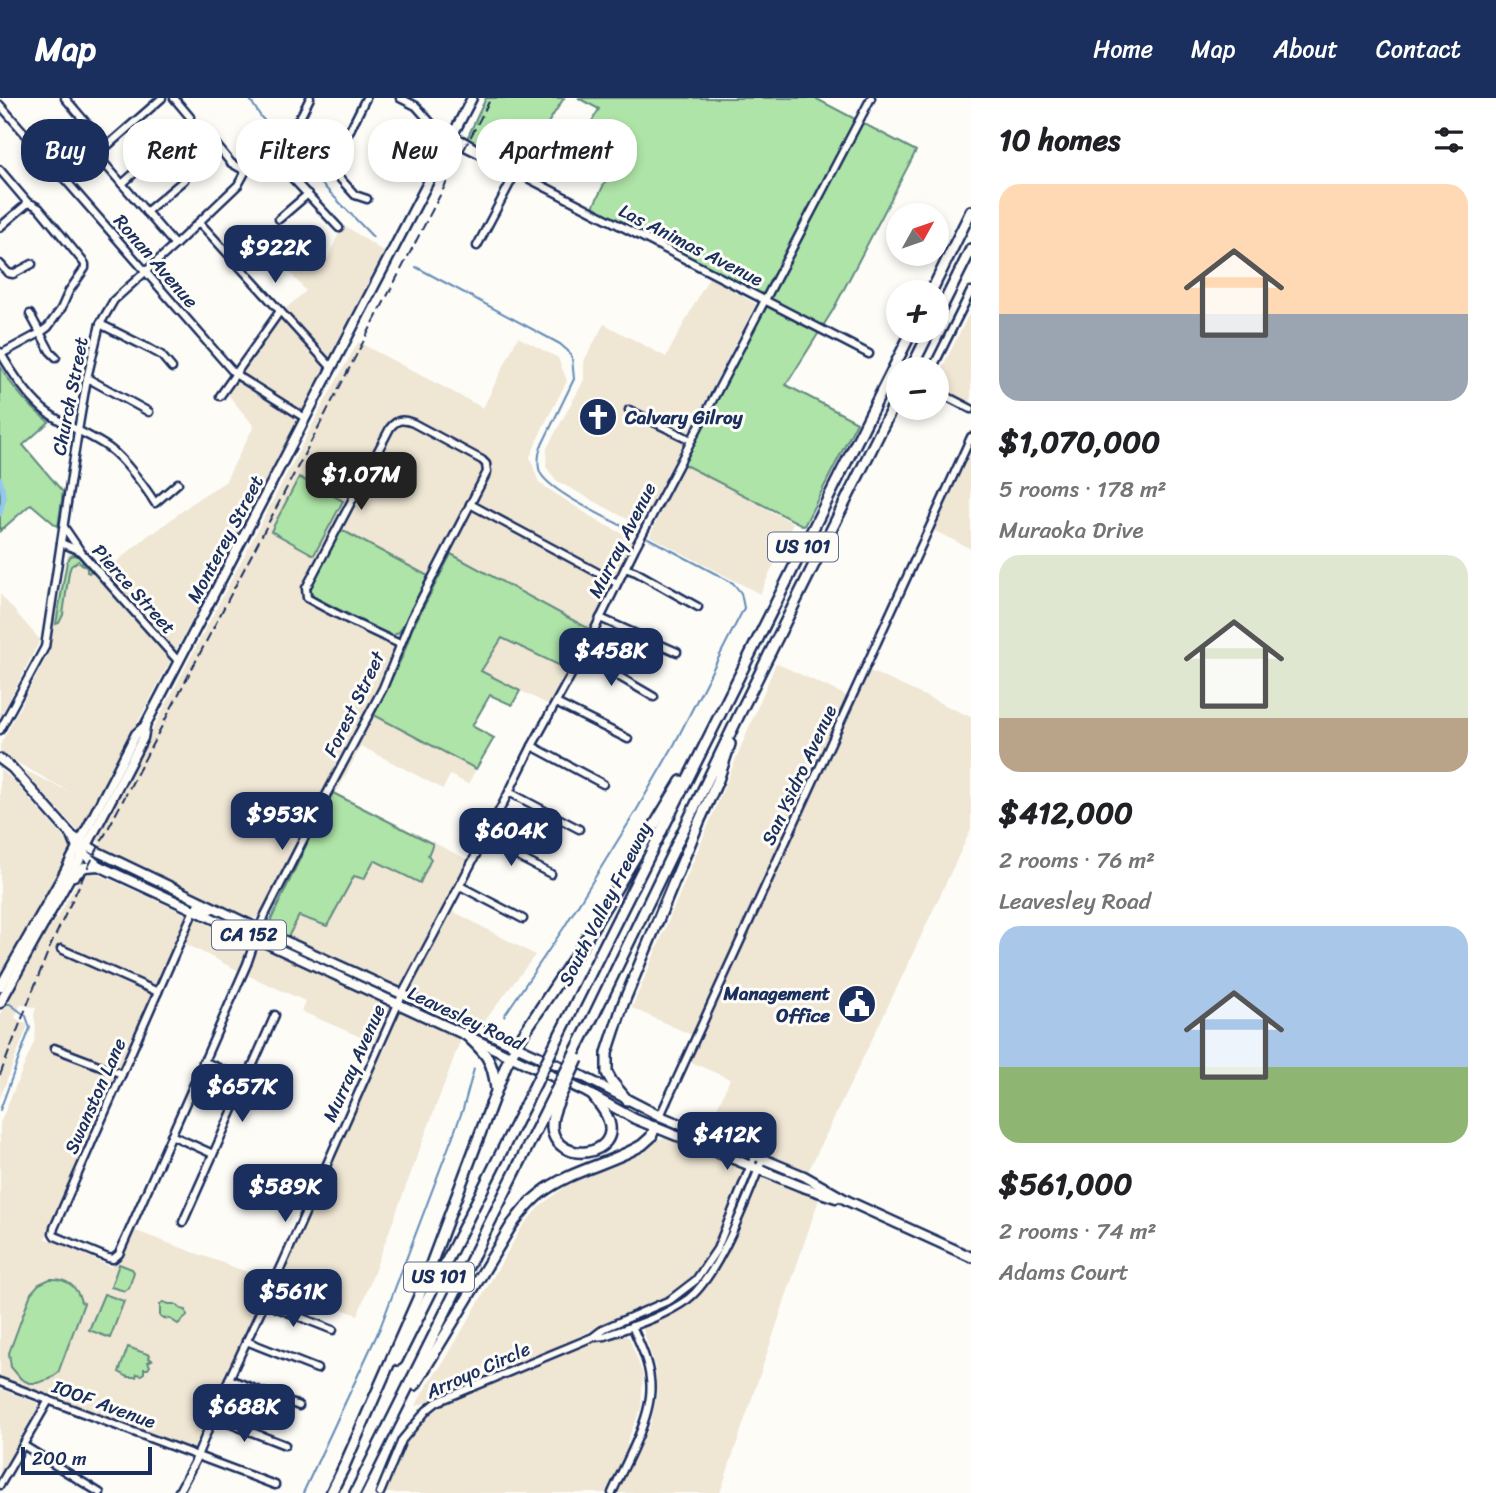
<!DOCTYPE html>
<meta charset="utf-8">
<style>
body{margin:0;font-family:Sriracha,sans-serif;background:#f6f6f6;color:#202124;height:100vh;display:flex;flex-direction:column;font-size:26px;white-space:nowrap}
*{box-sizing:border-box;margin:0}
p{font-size:23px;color:#757577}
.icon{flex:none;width:38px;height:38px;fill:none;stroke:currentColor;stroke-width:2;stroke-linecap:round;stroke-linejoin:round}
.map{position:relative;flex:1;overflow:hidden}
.side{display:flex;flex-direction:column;background:#fff;width:525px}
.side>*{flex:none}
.top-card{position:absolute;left:21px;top:21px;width:665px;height:63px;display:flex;gap:14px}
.needle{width:46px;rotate:50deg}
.buttons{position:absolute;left:886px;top:105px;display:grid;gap:14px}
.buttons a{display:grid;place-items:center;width:63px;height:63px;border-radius:50%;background:#fff;box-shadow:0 4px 10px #0003;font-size:35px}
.scale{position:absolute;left:21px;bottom:18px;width:131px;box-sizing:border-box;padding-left:7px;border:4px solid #1b2f5e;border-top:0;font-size:19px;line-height:24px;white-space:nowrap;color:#1b2f5e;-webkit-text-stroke:5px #fdfcf7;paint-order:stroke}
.price{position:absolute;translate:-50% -60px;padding:0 16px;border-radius:14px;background:#1b2f5e;color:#fff;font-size:23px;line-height:46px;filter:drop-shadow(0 2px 4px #0008)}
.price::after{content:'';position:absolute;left:50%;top:42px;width:21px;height:16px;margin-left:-10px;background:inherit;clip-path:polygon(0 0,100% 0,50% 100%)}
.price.on{background:#222;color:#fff}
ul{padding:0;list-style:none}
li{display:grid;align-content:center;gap:14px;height:371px;padding:0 28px}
li span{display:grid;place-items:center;height:217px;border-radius:21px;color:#555}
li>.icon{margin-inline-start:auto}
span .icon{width:126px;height:126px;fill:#fffc;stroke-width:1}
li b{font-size:30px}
h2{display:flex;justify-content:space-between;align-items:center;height:84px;padding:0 28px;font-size:30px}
.pill{padding:0 24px;border-radius:28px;background:#fff;box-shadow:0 4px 10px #0003;font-size:24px;line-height:63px}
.pill.on{background:#1b2f5e;color:#fff}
header{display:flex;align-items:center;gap:42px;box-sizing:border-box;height:98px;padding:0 35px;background:#1b2f5e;color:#fff}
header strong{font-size:33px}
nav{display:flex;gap:38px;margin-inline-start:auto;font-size:24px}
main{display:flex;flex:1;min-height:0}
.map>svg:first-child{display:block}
.built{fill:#efe6d4;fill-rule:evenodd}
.green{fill:#aee4a7;stroke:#648a82;stroke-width:2}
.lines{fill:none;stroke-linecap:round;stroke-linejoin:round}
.stream{stroke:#628bb6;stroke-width:2}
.canal{stroke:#92c8f0;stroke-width:4.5}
.minor-casing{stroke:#1b2f5e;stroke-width:11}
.major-casing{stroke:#1b2f5e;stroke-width:13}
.highway-casing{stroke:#1b2f5e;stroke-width:14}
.minor{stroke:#fdfcf7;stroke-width:6}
.major{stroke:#fdfcf7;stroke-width:8}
.highway{stroke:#fdfcf7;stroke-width:9}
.rail{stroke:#1b2f5e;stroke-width:2;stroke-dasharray:10 5;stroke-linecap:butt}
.highway-bridge-casing{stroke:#1b2f5e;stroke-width:14;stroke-linecap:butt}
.highway-bridge{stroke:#fdfcf7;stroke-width:9}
.labels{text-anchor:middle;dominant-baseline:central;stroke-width:6;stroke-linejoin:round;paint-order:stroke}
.shield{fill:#fdfcf7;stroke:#5f6c8c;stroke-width:2}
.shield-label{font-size:18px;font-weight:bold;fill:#1b2f5e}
.street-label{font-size:19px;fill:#1b2f5e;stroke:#fdfcf7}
.poi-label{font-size:19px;font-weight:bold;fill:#1b2f5e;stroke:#fdfcf7;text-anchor:start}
</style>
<header>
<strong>Map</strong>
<nav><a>Home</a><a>Map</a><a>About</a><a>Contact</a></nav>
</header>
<main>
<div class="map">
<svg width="971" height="1395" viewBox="0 0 971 1395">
<rect width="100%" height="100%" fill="#fdfcf7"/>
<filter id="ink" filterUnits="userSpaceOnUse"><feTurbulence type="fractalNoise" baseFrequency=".0143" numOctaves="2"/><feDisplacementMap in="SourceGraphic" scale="14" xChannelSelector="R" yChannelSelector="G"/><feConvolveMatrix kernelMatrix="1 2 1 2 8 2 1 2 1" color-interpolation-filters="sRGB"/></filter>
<g filter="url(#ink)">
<g class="built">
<path d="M296,128L327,162L338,137L347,129L384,154L262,390L94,707L82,729L77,732L22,671L72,695L0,655V647L47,558L68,455H77L93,471L104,474L150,436L155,434L199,400L225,384L254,328L225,293L283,213L306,193L270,152Z"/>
<path d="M709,179L756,206L640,428L557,383L546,369L547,350L584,282V263L604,226L666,259Z"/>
<path d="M969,216L971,218V307L937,290L938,278Z"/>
<path d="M518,239L558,260L567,283L543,329L530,359L539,385L601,425L636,442L591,532L451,456L412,531L403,557L374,617L476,671L468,686L450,677L443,691L361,648L338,692L327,685L262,816L256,820L251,821L103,754L98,741L120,694L324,305L358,244L483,310Z"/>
<path d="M971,353V451L933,432Z"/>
<path d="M684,366L793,425L760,496L650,438L667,399Z"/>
<path d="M0,496L40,542L0,620Z"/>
<path d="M502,540L569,572L549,607L481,573Z"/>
<path d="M776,565L847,598L861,569L971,619V731L900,883L807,1076L705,1037L730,981L686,962L696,939L632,910ZM791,723H795L765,789L759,787Z"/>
<path d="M0,671L11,680L71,748L39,815L0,887Z"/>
<path d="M332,693L470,763L449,811L535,857L483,925L462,938L358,1217L279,1188L346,1022L386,949L405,895L386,916L374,945L301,913L305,903L245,876L184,845L121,979L85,1050L45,1141L52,1142L111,1169L112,1166H117L120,1163L133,1132L269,1182L193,1352L0,1280V1025L34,944L36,930L34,917L36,910L21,906L15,920L28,927L0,1000V916L37,847L59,817L80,779L91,773L259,849Z"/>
<path d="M670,1040L819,1101L720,1395H381L405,1344L422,1321L457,1299L616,1235L629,1239L643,1277L641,1310L626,1346L639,1351L651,1325L657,1297L655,1268L636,1210L525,1266L471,1284L415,1309L428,1285L444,1264L522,1129L540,1108L566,1088L644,1055L658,1041Z"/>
<path d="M0,1291L40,1306L0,1376Z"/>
</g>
<g class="green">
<path d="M486,0H564L535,45L510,34L490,63L463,49Z"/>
<path d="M578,0H815L916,53L833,212L786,287L857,324L804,428L683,366L731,266L765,205L593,109L609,76L573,56L599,11Z"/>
<path d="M0,268C13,290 28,308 49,324L23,347L63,394L58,429L31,406L0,433Z"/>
<path d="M299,379L343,403L314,457L271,433Z"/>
<path d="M340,431L428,478L403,528L399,534L392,538L314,499C310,494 310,490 312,485Z"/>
<path d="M451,456L591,532L569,572L502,540L481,573L520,593L512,607L490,597L472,628L494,640L476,671L374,617L403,557L412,531Z"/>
<path d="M74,457L78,458L91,472L89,475L87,474V470L78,463L71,468L69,474L63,517L59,525L56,526L67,463L71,458Z"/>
<path d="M333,695L433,746L428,757L431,761L420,785L374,762L364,781L354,778L327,828L299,818L288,839L273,831L270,824L312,735Z"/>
<path d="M119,1166L132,1171L134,1174L129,1190L125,1193L111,1189Z"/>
<path d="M50,1181C66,1180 77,1188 81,1204L84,1205L58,1275L50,1281L37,1285H29L21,1281L11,1269L9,1255L31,1195L39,1186Z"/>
<path d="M104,1196L124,1203L110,1240L89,1232Z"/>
<path d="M163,1204L169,1206H175L181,1211L186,1212L187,1218L178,1226L170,1221L162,1220L160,1219V1207Z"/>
<path d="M128,1249L150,1257L149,1260L152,1262L148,1264L150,1268L148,1271H144V1275L141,1277L137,1276L136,1279H128L119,1274Z"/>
</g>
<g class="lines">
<g class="stream">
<path d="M249,0L261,19L277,36"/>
<path d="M284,47L373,139"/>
<path d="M416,169L560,246L568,253L572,260L574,281L541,349C538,357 537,369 541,376C552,395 615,424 636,435"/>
<path d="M504,918L563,831L636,713L674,647L744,510L741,495L733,485L648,440"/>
<path d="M0,1012L30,930L26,918L10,906H6"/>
<path d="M303,1395L380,1230L463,1011L474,971"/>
</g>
<path class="canal" d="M0,380L4,400L0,416"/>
<defs>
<g id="minor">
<path d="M65,0L106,48"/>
<path d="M174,0L190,19"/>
<path d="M366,0L332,68L336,76L355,97L367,101"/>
<path d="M400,0L416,8L432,26L451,39L459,46L493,63"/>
<path d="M0,7L235,276L305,320"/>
<path d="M208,37L231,65L245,73"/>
<path d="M451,39L462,42L516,74L869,256"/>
<path d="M265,51L339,130"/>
<path d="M97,57L175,147"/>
<path d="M424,66C412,69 395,62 389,52L394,46C411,48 419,64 434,72"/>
<path d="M0,72L28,105L32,106L39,110L85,166V170L69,193L61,211L48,229L40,235L1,256"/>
<path d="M67,83L162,0"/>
<path d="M122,86L159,53L164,51L169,52L185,71L186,77L184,82L146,114"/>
<path d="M279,121L308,96"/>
<path d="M199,124L331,269"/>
<path d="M0,129L28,105"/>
<path d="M477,148L516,74"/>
<path d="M0,166L8,175L13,176L32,166"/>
<path d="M30,216L50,253L56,259"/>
<path d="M100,226L150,251L161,257L172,270"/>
<path d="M0,254C12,275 25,295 43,311C63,328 88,335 109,350C123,360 146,390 155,405L178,385"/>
<path d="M932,271L971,193"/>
<path d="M87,280L149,314"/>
<path d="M936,293L971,311"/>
<path d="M220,298L280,213"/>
<path d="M629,312L691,342"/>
<path d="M470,406L617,485"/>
<path d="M64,429L79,451"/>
<path d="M61,445L80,453L179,564"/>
<path d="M625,470L636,474L698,509"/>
<path d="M600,520L677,554"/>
<path d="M582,557L654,599"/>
<path d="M556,605L628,641"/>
<path d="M0,632L45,549L78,333L87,280L100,226L114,202L175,147L238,87L249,67L259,55L289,35L302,16L310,0"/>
<path d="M532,648L603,686"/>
<path d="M509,694L579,731"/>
<path d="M484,741L551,776"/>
<path d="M460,788L523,821"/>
<path d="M216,810L208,813L197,808L194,812L54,1130L53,1135L55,1138L108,1160L113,1161L119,1156L247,866L259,831L265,817L323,703L383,590L411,521L487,374L486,366L482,362L413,325C403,321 397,321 390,330L306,490L307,500C337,517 369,532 400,546"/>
<path d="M61,851L158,894"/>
<path d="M54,950L122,976"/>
<path d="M203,963L246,982"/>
<path d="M660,1018L971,339"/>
<path d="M171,1037L213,1056"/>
<path d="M183,1124L275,917"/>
<path d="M264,1205L333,1232"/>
<path d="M595,1239L605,1238C633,1228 663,1219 688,1201C719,1177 748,1098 763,1060"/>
<path d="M246,1243L317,1271"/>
<path d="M229,1281L299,1308"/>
<path d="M0,1284L275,1387"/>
<path d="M213,1319L285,1347"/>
<path d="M23,1347L100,1395"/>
<path d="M0,1387L49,1302"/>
<path d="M178,1395L195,1363L229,1281L283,1165L402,897L509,694L532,648L582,557L635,450L871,0"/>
<path d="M380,1395L402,1342L427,1312L437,1304L593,1239L605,1230L670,1202L696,1182L717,1151L755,1057"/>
<path d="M612,1395C626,1363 655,1316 650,1281C648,1262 640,1246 632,1228"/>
</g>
<g id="major">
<path d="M0,661L12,670L72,738L77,750L99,768L474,941L584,993L635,1021L800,1088L836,1100"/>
<path d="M72,738L96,753L259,831L584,979L660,1018L804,1078L848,1103L971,1159"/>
<path d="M74,778L85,769L99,768"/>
<path d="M0,889L61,781L136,636L145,628L472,0"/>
<path d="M0,905L80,761L143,640L145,629"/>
</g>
<g id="highway">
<path d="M931,194L971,113"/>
<path d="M936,221L971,151"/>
<path d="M911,271L930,233"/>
<path d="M465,936C486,955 493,962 496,991"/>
<path d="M553,950L912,233"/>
<path d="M573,958L594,917L740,615L898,298"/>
<path d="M561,997C557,1007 551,1017 552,1029C555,1068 623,1059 608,1021C605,1012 598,1005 593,998"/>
<path d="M627,1002L612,984L607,975V955L623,906L699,724L718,682L730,646"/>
<path d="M397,1262L536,985"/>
<path d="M415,1287L511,1128C520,1116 529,1104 541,1095C571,1072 610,1066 642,1047L651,1039L655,1029"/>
<path d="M342,1373L419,1198L506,967L520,941L583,846L681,683"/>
<path d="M331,1395L344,1369"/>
<path d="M355,1395L555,994"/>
</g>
</defs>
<use href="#minor" class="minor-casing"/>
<use href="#major" class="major-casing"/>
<use href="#highway" class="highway-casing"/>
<use href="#minor" class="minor"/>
<use href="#major" class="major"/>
<use href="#highway" class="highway"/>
<path class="rail" d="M0,977L49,851L88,769L491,0"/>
<defs>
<g id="highway-bridge">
<path d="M536,985L553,950"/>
<path d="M555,994L572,961"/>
<path d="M561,997L578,961"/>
</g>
</defs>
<use href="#highway-bridge" class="highway-bridge-casing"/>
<use href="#highway-bridge" class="highway-bridge"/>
</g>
</g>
<defs>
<symbol id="church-disc" viewBox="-11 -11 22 22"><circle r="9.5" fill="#1b2f5e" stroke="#fdfcf7"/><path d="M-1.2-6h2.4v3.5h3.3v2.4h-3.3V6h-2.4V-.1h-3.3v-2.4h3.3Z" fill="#fff"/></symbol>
<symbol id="civic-disc" viewBox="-11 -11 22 22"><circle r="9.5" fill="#1b2f5e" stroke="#fdfcf7"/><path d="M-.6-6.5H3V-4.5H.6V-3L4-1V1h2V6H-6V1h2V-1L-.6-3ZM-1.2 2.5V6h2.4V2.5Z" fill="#fff"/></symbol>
</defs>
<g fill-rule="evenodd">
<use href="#church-disc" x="576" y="297" width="44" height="44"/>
<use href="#civic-disc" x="835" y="884" width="44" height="44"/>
</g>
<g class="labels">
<g class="shield">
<rect x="768" y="434.5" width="70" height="29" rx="5"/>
<rect x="212" y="822.5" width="74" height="29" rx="5"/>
<rect x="404" y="1164.5" width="70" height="29" rx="5"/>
</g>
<g class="shield-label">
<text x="803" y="449">US 101</text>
<text x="249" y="837">CA 152</text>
<text x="439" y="1179">US 101</text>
</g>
<g class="street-label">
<text transform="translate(691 147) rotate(27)">Las Animas Avenue</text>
<text transform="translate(156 163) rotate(49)">Ronan Avenue</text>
<text transform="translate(70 298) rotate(-79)">Church Street</text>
<text transform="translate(225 441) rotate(-62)">Monterey Street</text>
<text transform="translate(622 442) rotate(-63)">Murray Avenue</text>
<text transform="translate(134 491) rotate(48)">Pierce Street</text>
<text transform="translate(354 606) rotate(-64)">Forest Street</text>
<text transform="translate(799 677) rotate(-65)">San Ysidro Avenue</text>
<text transform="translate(605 806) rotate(-63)">South Valley Freeway</text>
<text transform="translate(466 920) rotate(25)">Leavesley Road</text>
<text transform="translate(354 965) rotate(-66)">Murray Avenue</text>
<text transform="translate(95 998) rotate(-66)">Swanston Lane</text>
<text transform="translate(478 1272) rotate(-24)">Arroyo Circle</text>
<text transform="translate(104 1306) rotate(20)">IOOF Avenue</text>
</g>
<g class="poi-label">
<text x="625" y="319">Calvary Gilroy</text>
<text x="830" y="895" text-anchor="end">Management<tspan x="830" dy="22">Office</tspan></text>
</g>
</g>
</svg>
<div class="buttons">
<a><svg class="needle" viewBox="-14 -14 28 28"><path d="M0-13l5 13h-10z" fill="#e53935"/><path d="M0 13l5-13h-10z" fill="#757577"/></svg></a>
<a>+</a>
<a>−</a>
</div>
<div class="scale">200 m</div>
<b class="price" style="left:275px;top:187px">$922K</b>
<b class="price on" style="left:361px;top:414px">$1.07M</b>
<b class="price" style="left:611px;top:590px">$458K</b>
<b class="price" style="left:282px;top:754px">$953K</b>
<b class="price" style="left:511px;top:770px">$604K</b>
<b class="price" style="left:242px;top:1026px">$657K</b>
<b class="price" style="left:727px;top:1074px">$412K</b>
<b class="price" style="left:285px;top:1126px">$589K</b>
<b class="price" style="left:293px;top:1231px">$561K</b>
<b class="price" style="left:244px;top:1346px">$688K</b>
<div class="top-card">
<a class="pill on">Buy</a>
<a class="pill">Rent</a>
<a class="pill">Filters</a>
<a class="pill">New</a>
<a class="pill">Apartment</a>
</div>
</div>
<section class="side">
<h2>10 homes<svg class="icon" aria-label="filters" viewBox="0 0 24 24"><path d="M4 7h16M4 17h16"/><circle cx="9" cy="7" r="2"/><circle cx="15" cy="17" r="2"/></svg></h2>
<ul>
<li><span style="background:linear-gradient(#ffd9b3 60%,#9aa5b1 0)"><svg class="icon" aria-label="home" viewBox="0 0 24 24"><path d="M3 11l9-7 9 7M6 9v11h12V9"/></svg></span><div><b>$1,070,000</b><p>5 rooms · 178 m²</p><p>Muraoka Drive</p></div></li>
<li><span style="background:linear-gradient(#dfe7d0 75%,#b9a48a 0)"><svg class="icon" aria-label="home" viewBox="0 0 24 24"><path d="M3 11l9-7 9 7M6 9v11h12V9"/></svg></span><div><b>$412,000</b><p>2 rooms · 76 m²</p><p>Leavesley Road</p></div></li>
<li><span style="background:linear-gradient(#a9c7e8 65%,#8fb573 0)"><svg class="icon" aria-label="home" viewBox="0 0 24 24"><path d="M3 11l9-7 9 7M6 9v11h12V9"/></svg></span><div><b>$561,000</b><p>2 rooms · 74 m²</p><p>Adams Court</p></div></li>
</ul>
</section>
</main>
